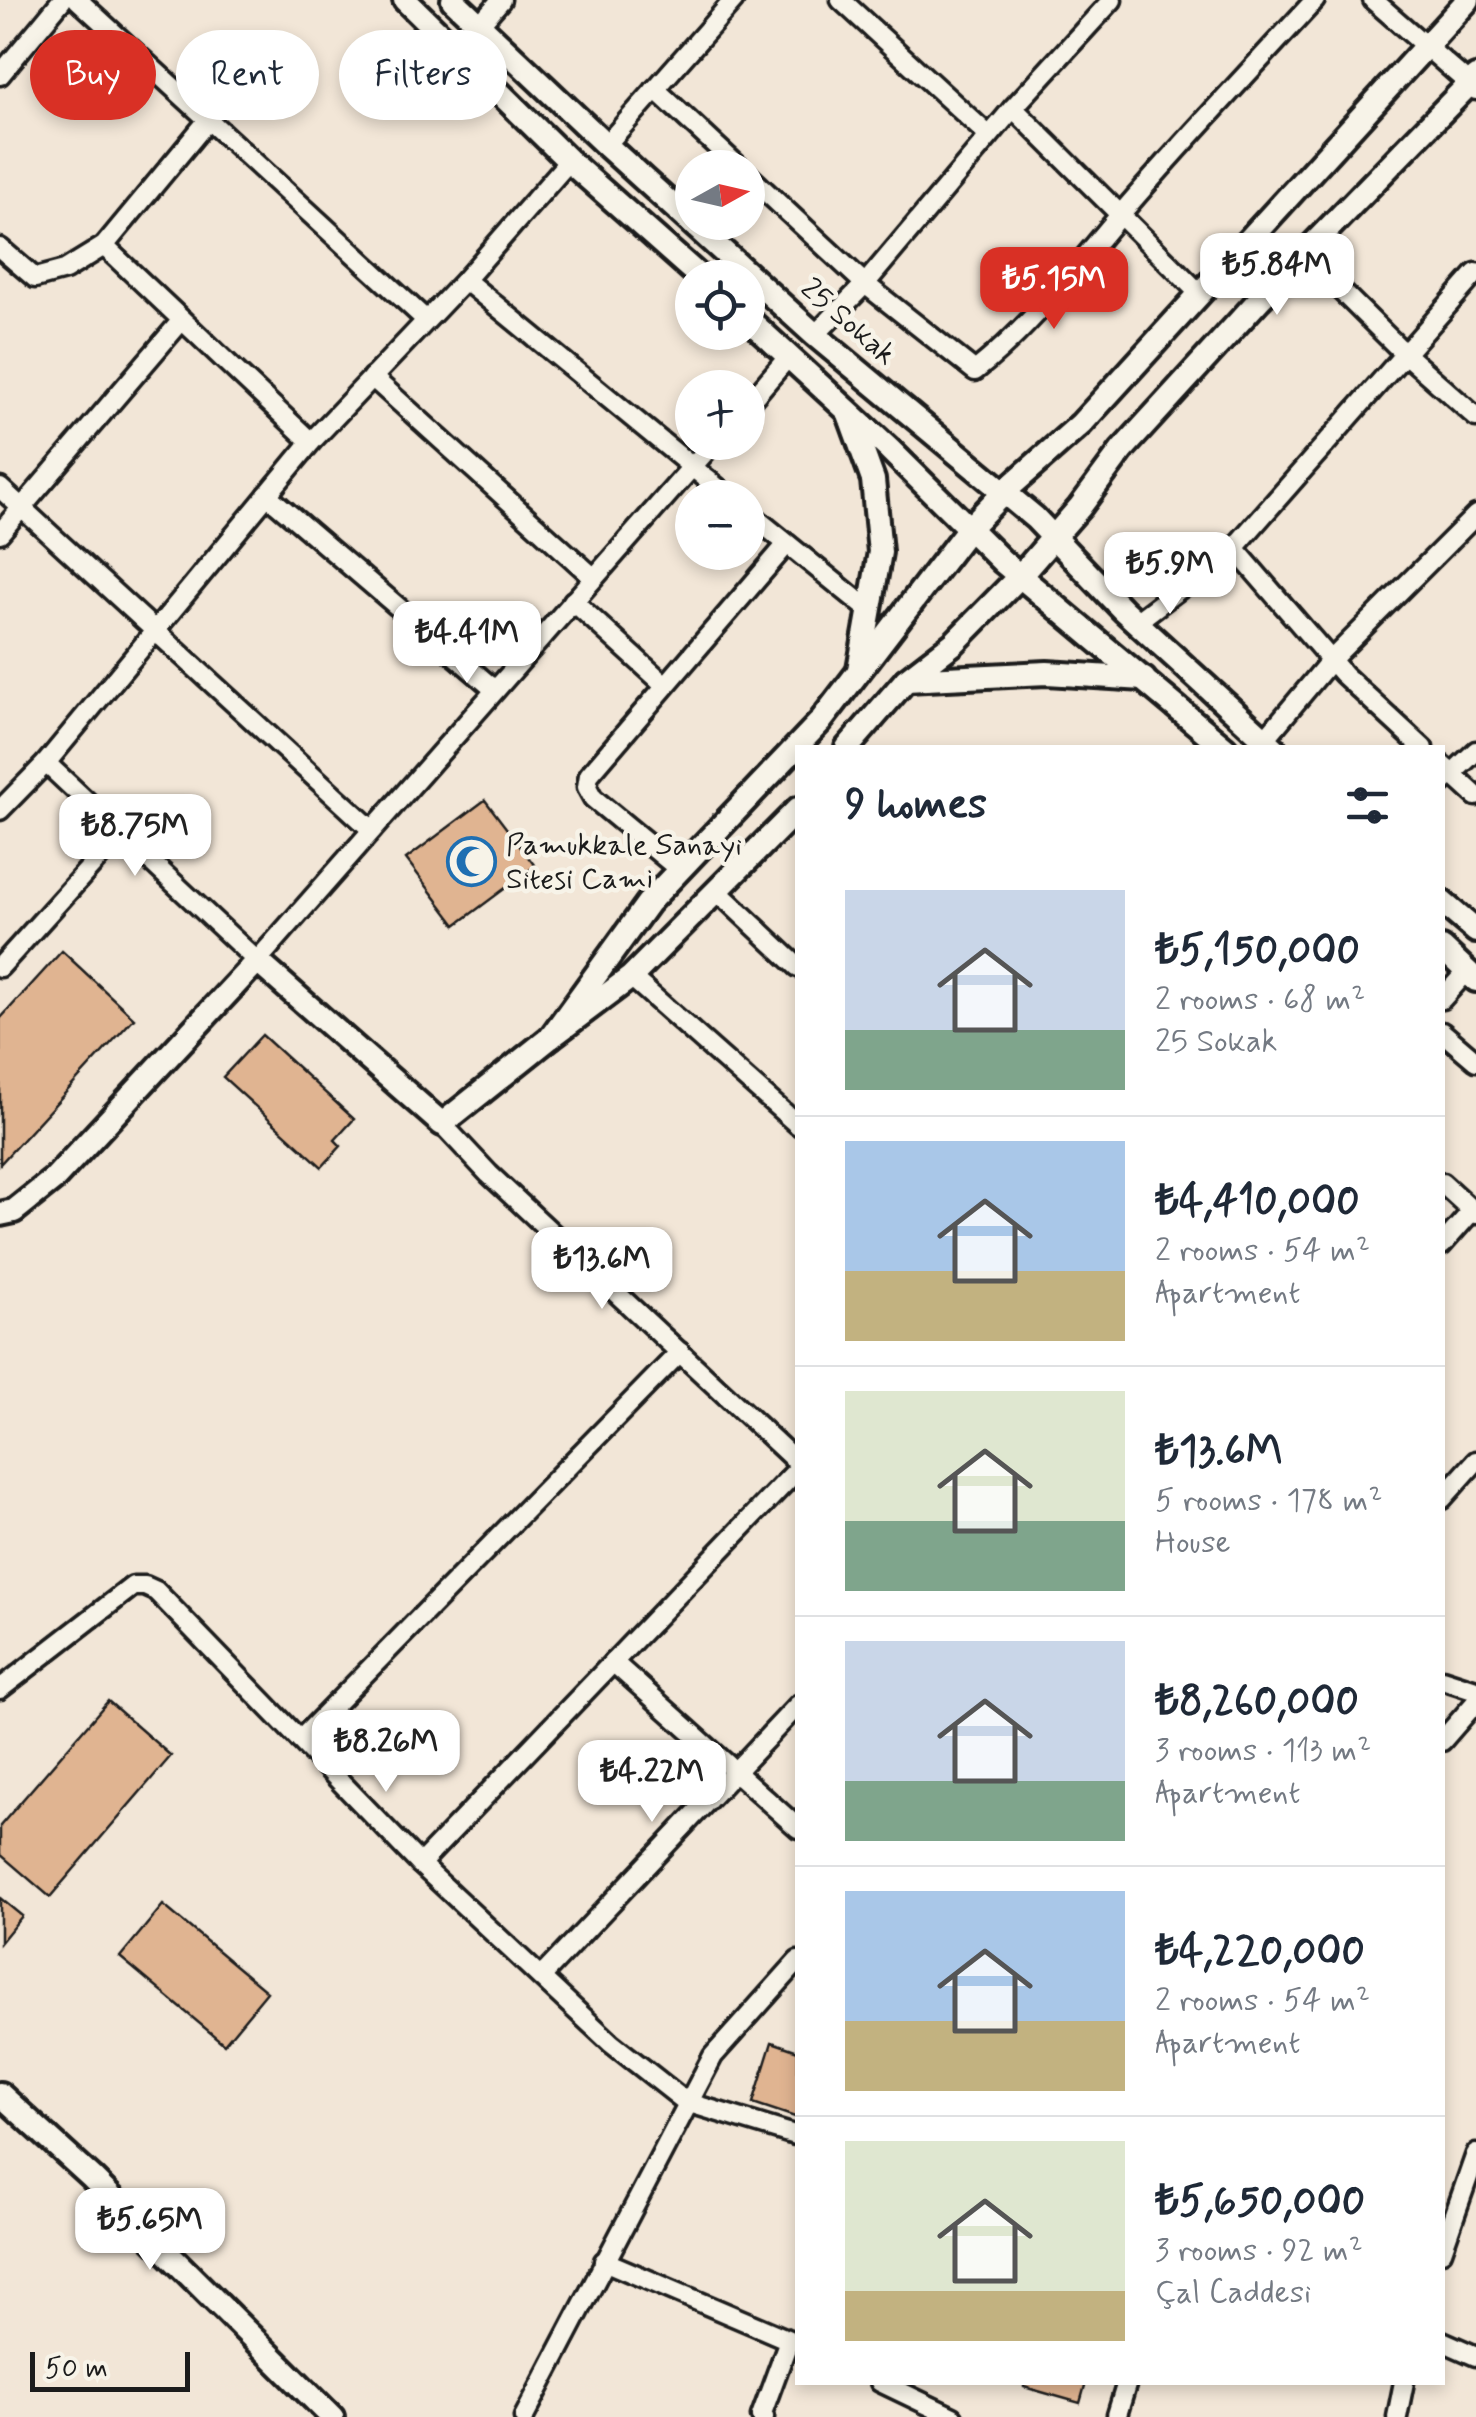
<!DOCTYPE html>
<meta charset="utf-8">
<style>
body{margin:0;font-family:Mynerve,sans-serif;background:#f6f6f7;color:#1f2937;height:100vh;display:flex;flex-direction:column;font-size:38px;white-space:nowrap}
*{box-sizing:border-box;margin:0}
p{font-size:32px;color:#747a83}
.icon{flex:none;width:55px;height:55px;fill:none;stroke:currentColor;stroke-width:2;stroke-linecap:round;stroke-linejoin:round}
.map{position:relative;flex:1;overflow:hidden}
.details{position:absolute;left:795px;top:745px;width:650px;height:1640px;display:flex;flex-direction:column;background:#fff;border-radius:0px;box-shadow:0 5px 15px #0003}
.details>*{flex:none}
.top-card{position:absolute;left:30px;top:30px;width:615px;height:90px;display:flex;gap:20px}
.needle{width:65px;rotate:82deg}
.buttons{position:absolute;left:675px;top:150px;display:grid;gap:20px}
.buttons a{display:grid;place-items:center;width:90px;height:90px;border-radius:50%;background:#fff;box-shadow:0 5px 15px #0003;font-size:50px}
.scale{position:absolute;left:30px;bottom:25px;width:160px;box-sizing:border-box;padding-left:10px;border:5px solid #1c1c1c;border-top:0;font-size:28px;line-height:35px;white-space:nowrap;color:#1c1c1c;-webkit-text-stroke:8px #f7f3e8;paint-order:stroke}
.price{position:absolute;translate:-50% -85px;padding:0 22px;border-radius:20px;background:#fff;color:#222;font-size:32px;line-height:65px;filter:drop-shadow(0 2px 5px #0008)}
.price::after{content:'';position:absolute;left:50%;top:60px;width:30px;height:22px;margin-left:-15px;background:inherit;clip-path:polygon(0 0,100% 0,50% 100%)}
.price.active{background:#d93025;color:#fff}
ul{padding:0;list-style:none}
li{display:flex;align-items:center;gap:30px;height:250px;padding:0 50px}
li+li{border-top:2px solid #e0e1e3}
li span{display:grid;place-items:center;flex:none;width:280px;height:200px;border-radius:0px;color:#555}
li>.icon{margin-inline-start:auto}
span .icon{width:120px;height:120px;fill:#fffc;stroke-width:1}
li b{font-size:42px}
h2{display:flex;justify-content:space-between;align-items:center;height:120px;padding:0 50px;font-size:42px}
.chip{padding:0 35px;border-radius:45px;background:#fff;box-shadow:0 5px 15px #0003;font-size:35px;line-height:90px}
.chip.active{background:#d93025;color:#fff}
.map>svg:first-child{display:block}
.building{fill:#e0b491;stroke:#1c1c1c;stroke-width:2.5}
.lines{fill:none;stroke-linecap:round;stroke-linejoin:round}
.street-casing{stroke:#1c1c1c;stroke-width:25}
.secondary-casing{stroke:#1c1c1c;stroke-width:30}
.street{stroke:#f7f3e8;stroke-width:18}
.secondary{stroke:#f7f3e8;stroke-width:22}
.labels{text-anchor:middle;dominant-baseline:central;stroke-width:9;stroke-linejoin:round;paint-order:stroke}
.street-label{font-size:30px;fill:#1c1c1c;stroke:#f7f3e8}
.poi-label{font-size:30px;fill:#1c1c1c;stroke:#f7f3e8;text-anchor:start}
</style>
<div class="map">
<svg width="1476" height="2417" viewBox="0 0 1476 2417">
<rect width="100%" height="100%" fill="#f2e6d7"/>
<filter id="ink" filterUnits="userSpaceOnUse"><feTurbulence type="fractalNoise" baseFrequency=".01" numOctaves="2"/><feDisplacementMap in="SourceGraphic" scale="20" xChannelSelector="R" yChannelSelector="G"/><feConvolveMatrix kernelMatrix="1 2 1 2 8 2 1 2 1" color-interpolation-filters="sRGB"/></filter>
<g filter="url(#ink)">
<g class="building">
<path d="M485,800L535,866L456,925L406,859Z"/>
<path d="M62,951L134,1018L0,1164V1019Z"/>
<path d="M262,1035L354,1119L335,1140L341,1146L322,1167L223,1077Z"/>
<path d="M108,1701L171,1756L50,1897L0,1854V1826Z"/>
<path d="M0,1898L22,1916L0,1943Z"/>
<path d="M163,1905L267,1992L224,2044L120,1957Z"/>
<path d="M772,2042L798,2051V2118L753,2103Z"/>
<path d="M1024,2382H1086L1080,2403L1024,2387Z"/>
</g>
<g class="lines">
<defs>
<g id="street">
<path d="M78,0L426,320"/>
<path d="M841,0L989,136"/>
<path d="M1373,0L1476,90"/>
<path d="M479,25L501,0"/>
<path d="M0,75L62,0"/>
<path d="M655,89L740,168"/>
<path d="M1013,108L1200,294"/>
<path d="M606,145L734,0"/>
<path d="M748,175L865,284L975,371C1032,326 1073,270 1120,215C1183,141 1250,71 1315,0"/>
<path d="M104,246L311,442"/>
<path d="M0,248L35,278L65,270L104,246L209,119"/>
<path d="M1304,254L1405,354L1476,417"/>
<path d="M465,280L730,498"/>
<path d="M815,335L865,284L1013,108L1112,0"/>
<path d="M372,377L594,578"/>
<path d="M748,404L789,356"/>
<path d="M0,488L372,830"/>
<path d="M267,495L495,690"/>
<path d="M748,512L869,610"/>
<path d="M0,533L182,320"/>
<path d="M1234,548L1343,674L1423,748"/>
<path d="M573,601L665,685"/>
<path d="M1136,622L1234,548L1476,273"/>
<path d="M1265,739L1331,660L1476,515"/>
<path d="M46,763L257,961L714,442"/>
<path d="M1442,765L1476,796"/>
<path d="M1442,783L1476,751"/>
<path d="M0,810L46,763L311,442L465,280L569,161"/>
<path d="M680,870L593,798L587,787L589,775L787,544"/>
<path d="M717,891L798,967"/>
<path d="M0,967L121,833"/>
<path d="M631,977L798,1125"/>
<path d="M1442,999L1467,971"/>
<path d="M1442,1032L1476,1061"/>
<path d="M442,1124L489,1174L798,1463"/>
<path d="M1442,1183L1476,1214"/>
<path d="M1442,1245L1472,1211"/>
<path d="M1442,1499L1476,1461"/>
<path d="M613,1662L798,1828"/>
<path d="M1442,1679L1476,1690"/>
<path d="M0,1689L133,1586H145L156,1591L420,1864L611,2043L686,2102L798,2136"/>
<path d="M300,1740L680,1352"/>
<path d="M1442,1741L1476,1702"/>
<path d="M420,1864L798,1469"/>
<path d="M541,1977L798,1705"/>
<path d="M1442,2251L1476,2154"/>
<path d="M604,2261L789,2340L761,2416L764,2417"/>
<path d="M1442,2341L1476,2356"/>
<path d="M880,2382L953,2417"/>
<path d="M1117,2415L1127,2382"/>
<path d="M524,2417L713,2056L798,1961"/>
<path d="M1397,2417L1404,2382"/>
</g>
<g id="secondary">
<path d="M405,0L569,161L701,278"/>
<path d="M453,0L606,145L815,335L1035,518L1123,610L1274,748"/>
<path d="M748,319L889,449L1003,562L1225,748"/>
<path d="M849,414L873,480L880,552L859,670"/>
<path d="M906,680L1047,673L1144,679"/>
<path d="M847,748L906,680L954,643L1020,576L1080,507L1122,450L1259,300L1476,77"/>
<path d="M1442,902L1476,931"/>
<path d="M1442,948L1476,980"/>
<path d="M551,1037L648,903L820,722L969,528L1004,492L1081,424L1468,0"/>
<path d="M0,1214L14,1211L54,1179L257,961L442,1124L551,1037L631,977L798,809"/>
<path d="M0,2094L92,2178L332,2417"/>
</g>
</defs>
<use href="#street" class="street-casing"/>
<use href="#secondary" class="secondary-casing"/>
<use href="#street" class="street"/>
<use href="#secondary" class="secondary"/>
</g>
</g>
<defs>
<symbol id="mosque-ring" viewBox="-11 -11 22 22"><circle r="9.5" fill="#f7f3e8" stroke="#1f6fb2" stroke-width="1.5"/><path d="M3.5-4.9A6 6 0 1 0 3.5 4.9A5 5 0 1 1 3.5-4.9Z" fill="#1f6fb2"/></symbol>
</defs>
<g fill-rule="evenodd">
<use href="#mosque-ring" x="444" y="834" width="55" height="55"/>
</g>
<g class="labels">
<g class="street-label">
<text transform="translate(848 322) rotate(41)">25 Sokak</text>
</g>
<g class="poi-label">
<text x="506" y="845">Pamukkale Sanayi<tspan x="506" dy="34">Sitesi Cami</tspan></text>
</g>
</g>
</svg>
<div class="buttons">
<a><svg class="needle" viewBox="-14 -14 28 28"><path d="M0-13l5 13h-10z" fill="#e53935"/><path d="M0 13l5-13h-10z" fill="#747a83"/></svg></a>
<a><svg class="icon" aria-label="locate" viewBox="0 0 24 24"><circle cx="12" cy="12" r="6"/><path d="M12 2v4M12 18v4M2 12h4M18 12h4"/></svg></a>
<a>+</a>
<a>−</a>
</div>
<div class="scale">50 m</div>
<b class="price" style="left:1277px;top:318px">₺5.84M</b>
<b class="price active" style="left:1054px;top:332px">₺5.15M</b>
<b class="price" style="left:1170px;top:617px">₺5.9M</b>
<b class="price" style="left:467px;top:686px">₺4.41M</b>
<b class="price" style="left:135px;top:879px">₺8.75M</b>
<b class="price" style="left:602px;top:1312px">₺13.6M</b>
<b class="price" style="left:386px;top:1795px">₺8.26M</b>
<b class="price" style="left:652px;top:1825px">₺4.22M</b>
<b class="price" style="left:150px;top:2273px">₺5.65M</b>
<div class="top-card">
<a class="chip active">Buy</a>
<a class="chip">Rent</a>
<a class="chip">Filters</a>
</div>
<section class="details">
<h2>9 homes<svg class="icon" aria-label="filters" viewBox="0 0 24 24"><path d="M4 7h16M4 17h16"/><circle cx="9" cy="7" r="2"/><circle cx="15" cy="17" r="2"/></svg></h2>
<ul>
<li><span style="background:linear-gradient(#c9d6e8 70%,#7fa58c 0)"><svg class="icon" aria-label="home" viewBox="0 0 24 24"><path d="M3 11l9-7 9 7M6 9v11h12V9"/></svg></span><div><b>₺5,150,000</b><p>2 rooms · 68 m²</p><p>25 Sokak</p></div></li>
<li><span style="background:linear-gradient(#a9c7e8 65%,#c2b280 0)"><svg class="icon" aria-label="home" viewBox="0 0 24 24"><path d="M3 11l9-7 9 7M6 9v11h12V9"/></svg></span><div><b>₺4,410,000</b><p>2 rooms · 54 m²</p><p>Apartment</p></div></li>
<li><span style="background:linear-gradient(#dfe7d0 65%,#7fa58c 0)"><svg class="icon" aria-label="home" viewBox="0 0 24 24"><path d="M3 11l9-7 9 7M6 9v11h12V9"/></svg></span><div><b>₺13.6M</b><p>5 rooms · 178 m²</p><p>House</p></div></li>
<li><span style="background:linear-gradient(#c9d6e8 70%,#7fa58c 0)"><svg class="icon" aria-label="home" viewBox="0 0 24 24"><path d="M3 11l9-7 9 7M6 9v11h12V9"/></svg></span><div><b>₺8,260,000</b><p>3 rooms · 113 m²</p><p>Apartment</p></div></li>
<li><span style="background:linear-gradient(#a9c7e8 65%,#c2b280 0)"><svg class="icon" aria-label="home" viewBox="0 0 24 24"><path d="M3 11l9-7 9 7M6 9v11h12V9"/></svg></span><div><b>₺4,220,000</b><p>2 rooms · 54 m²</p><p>Apartment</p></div></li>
<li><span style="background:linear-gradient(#dfe7d0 75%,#c2b280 0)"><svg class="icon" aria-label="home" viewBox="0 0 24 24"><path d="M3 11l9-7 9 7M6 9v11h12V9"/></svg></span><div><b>₺5,650,000</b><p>3 rooms · 92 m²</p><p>Çal Caddesi</p></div></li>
</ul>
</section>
</div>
